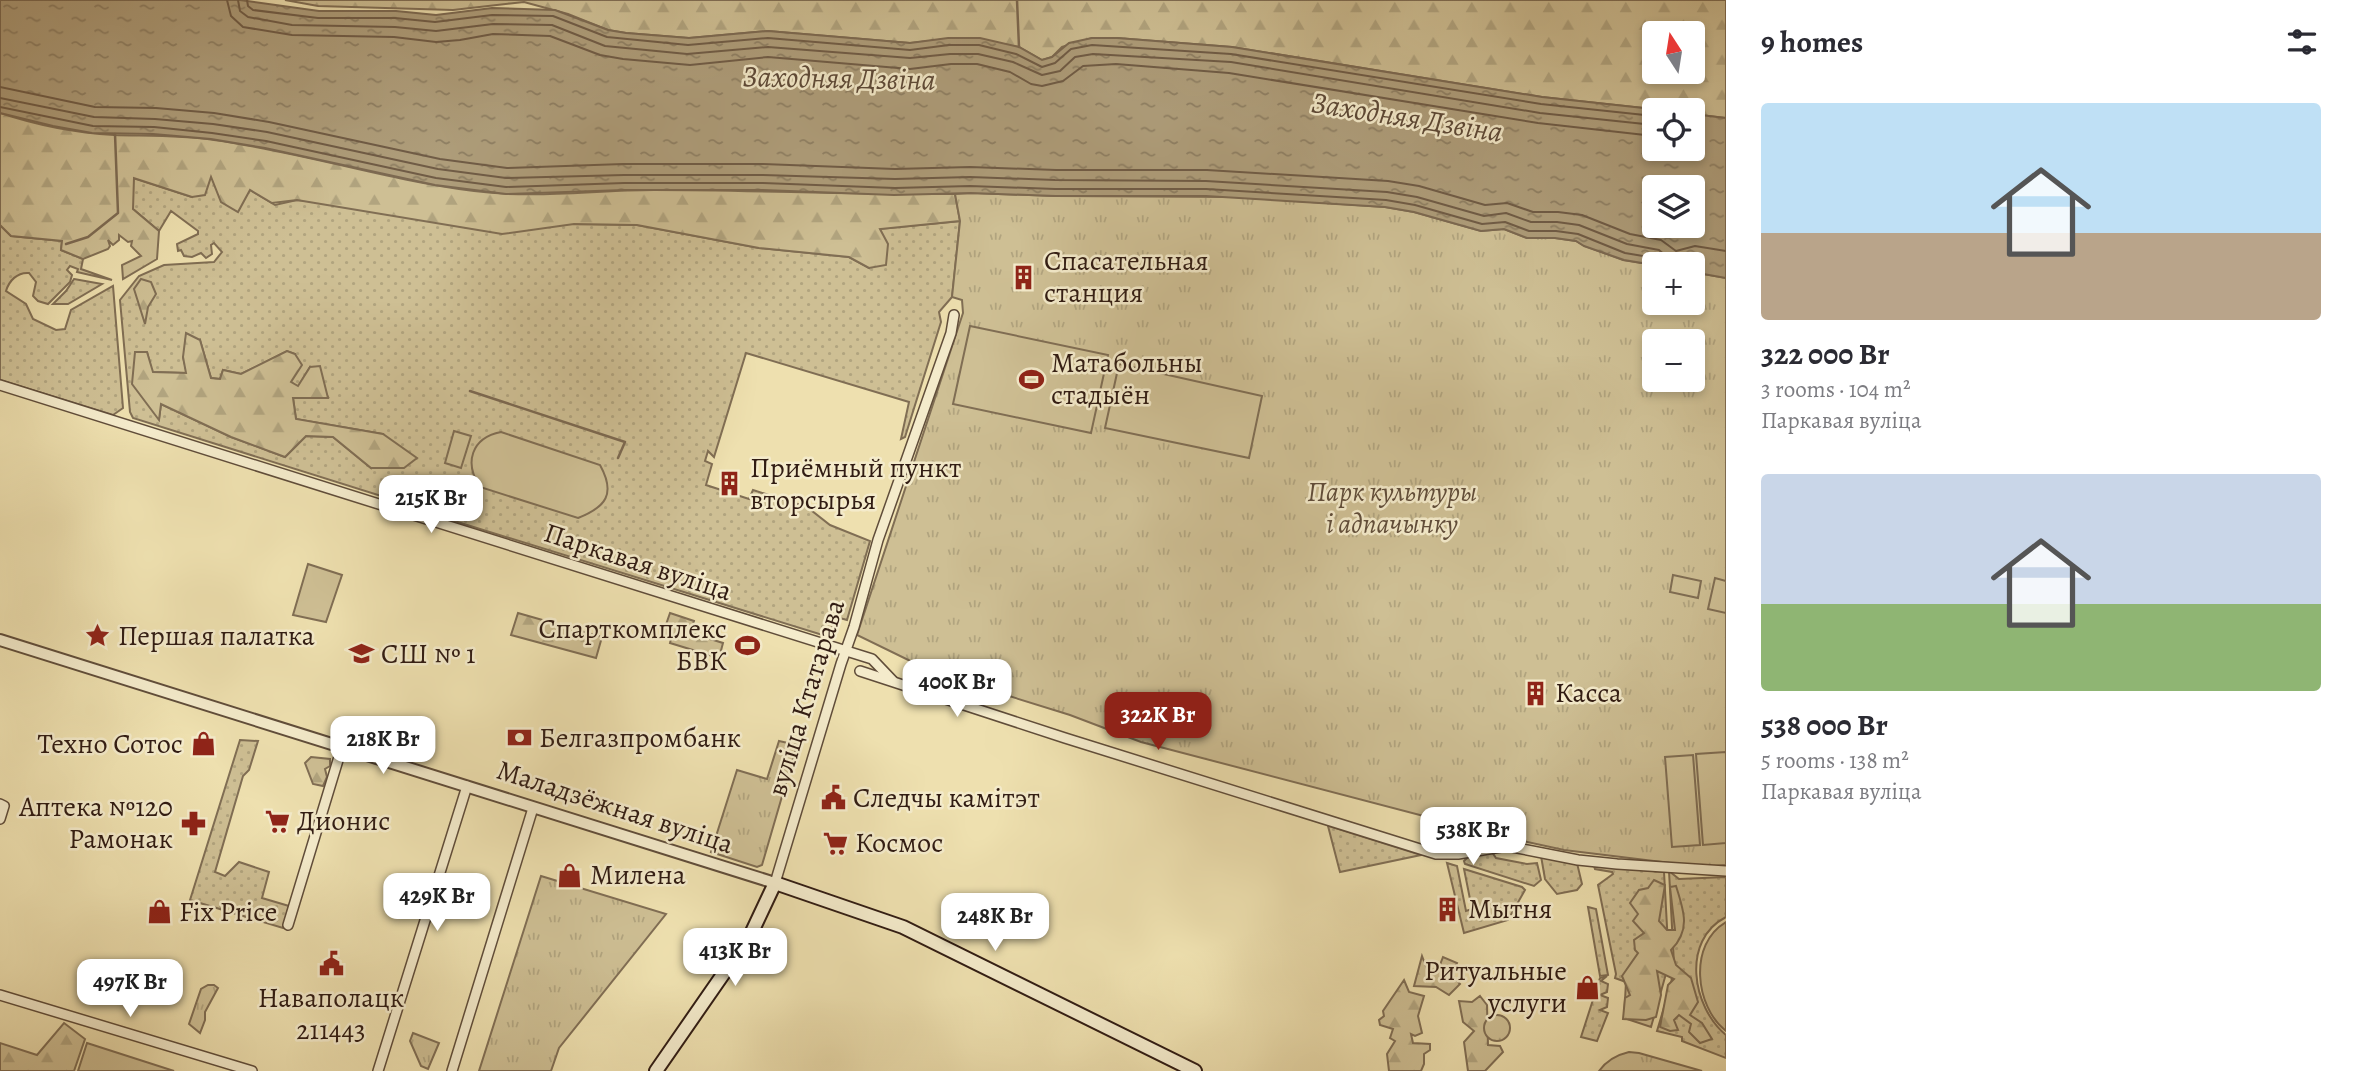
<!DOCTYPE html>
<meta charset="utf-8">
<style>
body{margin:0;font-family:Alegreya,serif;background:#f2f2f3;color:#2b2b33;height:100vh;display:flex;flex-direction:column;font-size:26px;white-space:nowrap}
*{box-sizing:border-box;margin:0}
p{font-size:23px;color:#7c7c81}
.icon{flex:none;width:38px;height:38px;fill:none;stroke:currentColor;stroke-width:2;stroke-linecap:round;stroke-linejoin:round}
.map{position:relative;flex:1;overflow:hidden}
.panel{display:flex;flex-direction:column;background:#fff;width:630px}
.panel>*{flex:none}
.needle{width:46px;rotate:348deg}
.fabs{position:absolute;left:1642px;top:21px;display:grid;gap:14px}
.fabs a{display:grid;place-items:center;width:63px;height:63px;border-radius:7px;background:#fff;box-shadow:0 4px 10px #0003;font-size:35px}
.price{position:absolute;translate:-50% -60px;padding:0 16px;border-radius:14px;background:#fff;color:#222;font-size:23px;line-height:46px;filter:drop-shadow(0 2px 4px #0008)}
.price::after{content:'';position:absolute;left:50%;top:42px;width:21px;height:16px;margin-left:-10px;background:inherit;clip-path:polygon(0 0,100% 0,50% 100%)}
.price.selected{background:#8f2418;color:#fff}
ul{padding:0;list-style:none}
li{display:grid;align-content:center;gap:14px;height:371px;padding:0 35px}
li span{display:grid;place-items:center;height:217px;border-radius:7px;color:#555}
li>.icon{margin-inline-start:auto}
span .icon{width:126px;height:126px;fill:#fffc;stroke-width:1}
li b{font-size:30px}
h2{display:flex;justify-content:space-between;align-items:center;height:84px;padding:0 35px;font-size:30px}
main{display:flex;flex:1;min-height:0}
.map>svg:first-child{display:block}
.grass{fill:url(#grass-dots);stroke:#806e54;stroke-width:2;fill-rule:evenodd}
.forest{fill:url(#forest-firs);stroke:#806e54;stroke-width:2;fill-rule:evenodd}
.park{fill:url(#park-tufts);stroke:#806e54;stroke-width:2;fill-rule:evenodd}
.pitch{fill:#cebf94;stroke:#806e54;stroke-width:2}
.water{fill:url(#water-ripples);stroke:#7c6951;stroke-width:2;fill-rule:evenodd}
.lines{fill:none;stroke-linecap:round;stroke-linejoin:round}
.shore{stroke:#705c46;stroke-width:2}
.stream{stroke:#7c6951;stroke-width:2.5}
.minor-casing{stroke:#604d3a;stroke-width:12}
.tertiary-casing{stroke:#604d3a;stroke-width:14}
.secondary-casing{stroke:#311c13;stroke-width:16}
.minor{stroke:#f4ebcb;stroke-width:9}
.tertiary{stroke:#f4ebcb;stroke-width:10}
.secondary{stroke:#f4ebcb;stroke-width:12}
.labels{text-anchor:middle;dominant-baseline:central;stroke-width:5;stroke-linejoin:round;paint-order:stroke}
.poi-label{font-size:28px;fill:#311c13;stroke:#f4ebcb;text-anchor:start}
.park-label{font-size:28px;font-style:italic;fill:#604d3a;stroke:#f4ebcb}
.street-label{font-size:28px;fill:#311c13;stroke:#f4ebcb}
.water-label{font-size:30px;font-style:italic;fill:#5d4937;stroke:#f4ebcb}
</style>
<main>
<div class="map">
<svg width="1726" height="1071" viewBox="0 0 1726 1071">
<defs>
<pattern id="grass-dots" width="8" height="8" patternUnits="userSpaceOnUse" patternTransform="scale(1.75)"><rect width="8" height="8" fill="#cebf94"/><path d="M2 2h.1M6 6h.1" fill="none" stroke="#b1a47f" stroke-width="1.8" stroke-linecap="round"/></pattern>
<pattern id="forest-firs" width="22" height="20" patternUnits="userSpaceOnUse" patternTransform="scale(1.75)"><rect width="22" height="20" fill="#cebf94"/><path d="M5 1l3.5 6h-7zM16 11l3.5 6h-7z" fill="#b1a47f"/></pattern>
<pattern id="park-tufts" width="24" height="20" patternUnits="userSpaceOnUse" patternTransform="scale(1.75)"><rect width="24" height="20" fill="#cebf94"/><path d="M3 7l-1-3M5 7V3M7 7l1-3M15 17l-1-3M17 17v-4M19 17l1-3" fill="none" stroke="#b1a47f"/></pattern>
<pattern id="water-ripples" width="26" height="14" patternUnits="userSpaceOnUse" patternTransform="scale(1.75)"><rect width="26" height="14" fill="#ae9d7a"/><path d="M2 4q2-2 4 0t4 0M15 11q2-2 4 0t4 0" fill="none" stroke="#8e7f63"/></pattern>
</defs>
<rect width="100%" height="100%" fill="#eee0af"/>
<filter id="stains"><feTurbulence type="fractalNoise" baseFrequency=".00286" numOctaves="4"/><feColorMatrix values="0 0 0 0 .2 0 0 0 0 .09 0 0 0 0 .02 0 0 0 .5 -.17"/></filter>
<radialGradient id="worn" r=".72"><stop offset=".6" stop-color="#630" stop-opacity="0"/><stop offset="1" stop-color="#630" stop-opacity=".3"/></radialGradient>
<g class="grass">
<path d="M211,175L250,190L275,205L297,200L574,224L637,225L759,248L849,257L869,268L879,229L960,221L952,297L939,312L941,322L905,437L901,439L909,402L746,353L714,457L708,451L705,461L712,464L706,485L749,499L753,490L807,507L830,525L870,541L847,620L836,617L829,637L419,510L423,499L426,500L429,493L419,490L413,506L133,418L130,412L120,300L139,276L164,265L214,262L222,252L214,243L211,245L212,254L206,258L201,253L192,257L184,256L181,250L178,251L177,244L198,234V231L171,211L159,231L133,209V178L192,197ZM200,340L211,378L220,379L223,370L241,374L287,351L295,354L291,382L298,387L310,367L328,397L293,398L296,419L383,434L371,468L333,437L306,436L285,457L231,437L161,404L159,419L147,352L152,372L187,373L183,357Z"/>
<path d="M0,225L11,236L62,241L61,250L83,259L81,269L112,280L77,272L78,269L70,266L67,270L72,275L70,282L48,304L38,301L33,296L36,282L29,273C17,272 9,281 6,291L26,304L33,319L56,330L65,329L71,310L113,286L123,408L113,415L0,380Z"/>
<path d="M74,279L102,284L68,304H53L66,291Z"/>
<path d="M240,740L258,741L249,770L243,776L215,872L225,876L239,862L269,872L262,898L289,906L283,928L190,900Z"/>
<path d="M1328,826H1329L1421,855L1340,872Z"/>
<path d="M1492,852L1496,858L1527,864L1537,863L1541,880L1534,886L1465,864L1464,861L1469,856Z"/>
<path d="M1541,856L1577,863L1582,884L1577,890L1557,894L1545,879Z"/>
<path d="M1447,863L1457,866L1466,911L1472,909L1464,869L1522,887L1525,890L1508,920L1464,933Z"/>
<path d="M1594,866L1664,872L1669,963L1651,1027L1624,1018L1626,982L1615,978L1616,974L1598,885L1613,874L1612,872L1595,869Z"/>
<path d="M1669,871L1679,879L1726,877V917C1681,940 1692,1007 1726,1035V1058L1682,1041V1037L1657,1031L1671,984L1674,964Z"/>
<path d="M1588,907L1596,909L1608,975L1600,976Z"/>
<path d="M1607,976L1601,981L1608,984L1607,992L1600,995L1608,998L1607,1007L1600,1010L1608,1013L1597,1041L1581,1037L1600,978Z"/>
</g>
<g class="forest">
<path d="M285,0H1726V118L1692,114V110H1662L1542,97L1232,47L1117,38H1092L1062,47L1052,57L1042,60L1019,47L957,38L910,43L768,31L689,38L626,33L608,30L568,14L524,2L453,10L318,6ZM1654,33H1692V72H1654Z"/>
<path d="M0,113C36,125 76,133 114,135C148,136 181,135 214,140C302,152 386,180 474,191C533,199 594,190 654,190C754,190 855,195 955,194L960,221L880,229L888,244L886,265L869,268L849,257L759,248L637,225L574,224L502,234L297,200L272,203L250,190L238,212L221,202L211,177L205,195L192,197L134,178L133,209L159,231L157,259L123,279L122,265L141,256L131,246L132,241L128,242L119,235V240L113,245L108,240L110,246L108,249L83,259L61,250L62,241L11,236L0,225Z"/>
<path d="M141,279L151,282L156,294L148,307L145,324L134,289Z"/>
<path d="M186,333L200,340L211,378L220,379L223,370L241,374L287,351L295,354L302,365L291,382L298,386L310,367L320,366L328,398H293L296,419L383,434L417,458L404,468H371L333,437L306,436L285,457L231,437L161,404L159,420L132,384L135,352H147L153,372L186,373L183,357Z"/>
<path d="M518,613L602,637L596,658L511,635Z"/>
<path d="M670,613L694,621L691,633L723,643L719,658L670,643L671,639L662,636Z"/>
<path d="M311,757L330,759V766L325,769L327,777L323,786L313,784L305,763Z"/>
<path d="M1654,880L1665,885L1659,921L1667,930H1675L1670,887L1676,886C1684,911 1691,930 1671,950L1676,965L1691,978L1698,1002L1690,1015L1702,1023L1712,1039L1700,1043L1689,1032L1691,1024L1679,1015L1674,1020L1678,1030L1670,1031L1660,1027L1668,985L1674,979L1657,971L1661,995L1656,1017L1646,1020L1623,1019L1625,998L1630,995L1622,976L1638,953L1635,950L1634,940L1644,933L1633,921L1638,914L1630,903L1639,890L1648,888Z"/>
<path d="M1422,956L1427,969L1438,970L1443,957L1457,963L1452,975L1460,984L1449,995L1436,987L1414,986Z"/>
<path d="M1404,980L1409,992L1424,996L1418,1016L1422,1033L1415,1036L1411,1034L1413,1043L1430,1044V1050L1424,1054V1064L1421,1071H1389L1387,1054L1395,1041L1390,1038L1393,1029L1380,1025L1379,1020L1384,1016L1383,1011Z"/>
<path d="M1480,996L1487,1005L1488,1045L1500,1046L1503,1052L1485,1071H1468L1464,1042L1474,1031L1463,1022L1459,1001L1472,1002Z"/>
<path d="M64,1023L85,1039L74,1071H0V1043L37,1055Z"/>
</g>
<g class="park">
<path d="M971,193L1055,196L1235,197L1385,207L1414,212L1481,231L1504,229L1527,238H1555L1576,241L1585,246L1623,260L1654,265V303H1692V272L1726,278V865L1703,867L1564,850L1500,836L1141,742L1070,715L935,673L857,635L963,313L962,300L952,297L960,221L955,194ZM1654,341H1692V380H1654Z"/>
<path d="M779,741L797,745L762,865L757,867L711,852L737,770L767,779Z"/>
<path d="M541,876L666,914L559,1048L551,1071H479Z"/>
<path d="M208,985H214L218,988L205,1012V1020L200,1033L189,1024L201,989Z"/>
<circle cx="1497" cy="1028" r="13"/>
<path d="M413,1033L439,1043L428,1069L421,1066L410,1041Z"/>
<path d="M1629,1052L1639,1053L1702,1071H1599C1607,1060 1616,1055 1629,1052Z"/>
</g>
<g class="pitch">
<path d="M970,326L1108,355L1091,433L953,404Z"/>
<path d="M1119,364L1262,396L1249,458L1105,428Z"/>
<path d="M454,431L471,436L461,468L445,463Z"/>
<path d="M501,432L600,465C616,494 606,507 578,518L480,487C464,463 471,438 501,432Z"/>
<path d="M308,564L342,575L326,622L293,615Z"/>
<path d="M1673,575L1701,581L1698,598L1670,592Z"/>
<path d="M1715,578L1726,581V613L1708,609Z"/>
<path d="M1726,752V843L1703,845L1696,754Z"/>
<path d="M1693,755L1700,845L1672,847L1665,757Z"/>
<path d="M1726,922V1031C1695,1007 1688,944 1726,922Z"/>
<path d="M87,1043L174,1071H78Z"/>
</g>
<path class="water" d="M0,0H240L319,11H396L436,15L492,8L555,10L608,30L626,33L689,38L768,31L910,43L948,38H980L1019,47L1042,60L1052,57L1069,43L1092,38H1117L1232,47L1542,97L1662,110H1654V149H1692V114L1726,118V278L1692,272V264L1654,265L1624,260L1584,246L1576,241L1555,238H1527L1504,229L1481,231L1414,212L1385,207L1206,196H1055L971,193L894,195L763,190H624L506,194L435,185L265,148L211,139L153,134L92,133L53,126L0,113ZM1654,187H1692V226H1654Z"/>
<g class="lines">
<g class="shore">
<path d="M227,0L231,16L243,27L292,35L394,37L436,42L460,40L493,34L550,36L600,55L623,59L690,65L768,57L910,69L951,64H977L1010,72L1031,84L1042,86L1063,81L1083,66L1116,64L1229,73L1538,123L1654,136"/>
<path d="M238,0L240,11L248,17L292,25L395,27L436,31L493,24L552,25L605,46L687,54L768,47L910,58L950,54H978L1013,62L1042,75L1060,71L1075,57L1093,54L1231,62L1540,113L1654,125"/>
<path d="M247,0L248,6L253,10L318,18H395L435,22L492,15L553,16L607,37L688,45L768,38L910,50L949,45H979L1016,54L1042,67L1055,63L1071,49L1092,45L1231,54L1541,104L1654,116"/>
<path d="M0,87L95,107L156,108L214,113L269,122L440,159L507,168L623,164H763L895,169L970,167L1056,170H1207L1388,181L1419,186L1485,205L1507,203L1533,212H1558L1582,215L1630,234L1661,240L1676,251L1695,246L1726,251"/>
<path d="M0,98L94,117L155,119L213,124L267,132L438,169L506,178L624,175H763L895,179L970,177L1055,180L1206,181L1387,192L1417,197L1484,216L1506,213L1531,222H1557L1579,225L1627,244L1659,250L1666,256L1669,264"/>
<path d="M0,107L93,126L154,127L212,133L266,141L436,178L506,187L624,183H763L895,188L970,186L1055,189H1206L1386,200L1415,205L1482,224L1505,222L1529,231H1556L1578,234L1625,253L1655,258L1660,264"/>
</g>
<g class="stream">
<path d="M1017,0L1019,47"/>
<path d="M66,244L88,237L118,213L115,134"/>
<path d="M470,391L625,442L618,458"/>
</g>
<defs>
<g id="minor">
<path d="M0,385L719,611L872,659L893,681"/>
<path d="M860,671L1065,738L1436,854H1458L1507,846L1578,860L1617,864L1726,871"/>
<path d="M0,804L4,806L0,819"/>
<path d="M775,883L841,664L854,627L878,540L951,333L954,315"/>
<path d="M288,925L342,747"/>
<path d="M0,995L252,1071"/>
<path d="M378,1071L467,786"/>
<path d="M452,1071L533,808"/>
</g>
<path id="tertiary" d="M0,640L775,883"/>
<path id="secondary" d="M656,1071L751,934L775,883L903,927L1195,1071"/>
</defs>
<use href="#minor" class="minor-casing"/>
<use href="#tertiary" class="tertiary-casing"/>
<use href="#secondary" class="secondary-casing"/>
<use href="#minor" class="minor"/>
<use href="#tertiary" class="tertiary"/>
<use href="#secondary" class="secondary"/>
</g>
<defs>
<symbol id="building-bare" viewBox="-9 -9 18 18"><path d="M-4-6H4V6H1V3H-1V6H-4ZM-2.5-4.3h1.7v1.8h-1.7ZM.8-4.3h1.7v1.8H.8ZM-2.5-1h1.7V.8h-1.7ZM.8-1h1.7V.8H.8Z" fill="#8f2418" stroke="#f4ebcb" stroke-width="2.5" paint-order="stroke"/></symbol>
<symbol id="stadium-bare" viewBox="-9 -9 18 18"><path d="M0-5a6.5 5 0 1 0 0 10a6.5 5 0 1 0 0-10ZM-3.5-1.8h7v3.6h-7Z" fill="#8f2418" stroke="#f4ebcb" stroke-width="2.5" paint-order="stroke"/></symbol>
<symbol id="sight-bare" viewBox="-9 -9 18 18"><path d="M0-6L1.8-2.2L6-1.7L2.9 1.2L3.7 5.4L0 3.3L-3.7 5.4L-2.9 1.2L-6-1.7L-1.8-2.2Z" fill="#8f2418" stroke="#f4ebcb" stroke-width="2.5" paint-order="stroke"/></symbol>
<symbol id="school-bare" viewBox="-9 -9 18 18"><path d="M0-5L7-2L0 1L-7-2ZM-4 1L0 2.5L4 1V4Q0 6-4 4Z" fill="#8f2418" stroke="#f4ebcb" stroke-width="2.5" paint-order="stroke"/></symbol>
<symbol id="bank-bare" viewBox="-9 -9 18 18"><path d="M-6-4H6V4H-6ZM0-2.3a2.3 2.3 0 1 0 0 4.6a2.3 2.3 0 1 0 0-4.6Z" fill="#8f2418" stroke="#f4ebcb" stroke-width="2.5" paint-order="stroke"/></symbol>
<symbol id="shop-bare" viewBox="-9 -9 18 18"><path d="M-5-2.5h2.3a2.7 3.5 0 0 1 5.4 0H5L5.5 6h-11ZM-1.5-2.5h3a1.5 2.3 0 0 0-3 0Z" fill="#8f2418" stroke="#f4ebcb" stroke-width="2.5" paint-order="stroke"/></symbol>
<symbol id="civic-bare" viewBox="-9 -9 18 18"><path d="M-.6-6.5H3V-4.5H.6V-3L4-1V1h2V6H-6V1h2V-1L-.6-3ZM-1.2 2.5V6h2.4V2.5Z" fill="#8f2418" stroke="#f4ebcb" stroke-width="2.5" paint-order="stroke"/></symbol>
<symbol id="supermarket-bare" viewBox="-9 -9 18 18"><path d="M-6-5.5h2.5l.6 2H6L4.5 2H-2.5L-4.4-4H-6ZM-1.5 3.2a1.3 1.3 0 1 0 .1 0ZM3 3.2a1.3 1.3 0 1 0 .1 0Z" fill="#8f2418" stroke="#f4ebcb" stroke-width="2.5" paint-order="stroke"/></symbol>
<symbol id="pharmacy-bare" viewBox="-9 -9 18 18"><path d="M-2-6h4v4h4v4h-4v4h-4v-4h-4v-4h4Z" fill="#8f2418" stroke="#f4ebcb" stroke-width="2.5" paint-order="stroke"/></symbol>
</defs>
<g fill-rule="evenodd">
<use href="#building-bare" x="1006" y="260" width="35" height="35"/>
<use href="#stadium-bare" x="1014" y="362" width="35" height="35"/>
<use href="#building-bare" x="712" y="466" width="35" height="35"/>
<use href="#sight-bare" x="80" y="618" width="35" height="35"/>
<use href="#stadium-bare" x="730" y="628" width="35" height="35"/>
<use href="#school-bare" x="344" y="636" width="35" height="35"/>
<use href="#building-bare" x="1518" y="676" width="35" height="35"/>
<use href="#bank-bare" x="502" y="720" width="35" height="35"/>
<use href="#shop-bare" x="186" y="726" width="35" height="35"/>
<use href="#civic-bare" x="816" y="780" width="35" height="35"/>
<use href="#supermarket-bare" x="260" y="804" width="35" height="35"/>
<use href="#pharmacy-bare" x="176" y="806" width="35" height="35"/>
<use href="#supermarket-bare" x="818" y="826" width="35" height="35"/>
<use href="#shop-bare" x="552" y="858" width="35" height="35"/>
<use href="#building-bare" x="1430" y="892" width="35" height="35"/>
<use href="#shop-bare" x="142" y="894" width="35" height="35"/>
<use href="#civic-bare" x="314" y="946" width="35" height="35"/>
<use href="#shop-bare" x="1570" y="970" width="35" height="35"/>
</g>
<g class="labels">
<g class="poi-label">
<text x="1044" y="261">Спасательная<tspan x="1044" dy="32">станция</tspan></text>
<text x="1051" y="363">Матабольны<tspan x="1051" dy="32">стадыён</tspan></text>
<text x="750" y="468">Приёмный пункт<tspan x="750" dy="32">вторсырья</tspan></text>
<text x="727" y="629" text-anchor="end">Спарткомплекс<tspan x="727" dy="32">БВК</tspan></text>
<text x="118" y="636">Першая палатка</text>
<text x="381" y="654">СШ № 1</text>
<text x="1555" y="693">Касса</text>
<text x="539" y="738">Белгазпромбанк</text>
<text x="183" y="744" text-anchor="end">Техно Сотос</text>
<text x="853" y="798">Следчы камітэт</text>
<text x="173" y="807" text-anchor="end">Аптека №120<tspan x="173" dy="32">Рамонак</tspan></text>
<text x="297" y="821">Дионис</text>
<text x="855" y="843">Космос</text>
<text x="590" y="875">Милена</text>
<text x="1468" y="909">Мытня</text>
<text x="179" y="912">Fix Price</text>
<text x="1567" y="971" text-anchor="end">Ритуальные<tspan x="1567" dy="32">услуги</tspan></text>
<text x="331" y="998" text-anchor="middle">Наваполацк<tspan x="331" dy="32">211443</tspan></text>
</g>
<g class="park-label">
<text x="1392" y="492">Парк культуры<tspan x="1392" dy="32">і адпачынку</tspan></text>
</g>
<g class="street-label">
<text transform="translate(638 562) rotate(18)">Паркавая вуліца</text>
<text transform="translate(806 698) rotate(-73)">вуліца Ктатарава</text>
<text transform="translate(615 807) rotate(18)">Маладзёжная вуліца</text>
</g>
<g class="water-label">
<text transform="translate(839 78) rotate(1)">Заходняя Дзвіна</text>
<text transform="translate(1407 117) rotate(9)">Заходняя Дзвіна</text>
</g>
</g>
<rect width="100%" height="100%" filter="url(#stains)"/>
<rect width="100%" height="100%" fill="url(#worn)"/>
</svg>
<div class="fabs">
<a><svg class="needle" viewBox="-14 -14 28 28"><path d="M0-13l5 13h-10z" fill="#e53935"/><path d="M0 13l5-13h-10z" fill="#7c7c81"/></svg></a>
<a><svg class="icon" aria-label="locate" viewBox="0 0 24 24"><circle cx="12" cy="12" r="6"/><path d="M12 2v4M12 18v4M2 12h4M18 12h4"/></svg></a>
<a><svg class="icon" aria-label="layers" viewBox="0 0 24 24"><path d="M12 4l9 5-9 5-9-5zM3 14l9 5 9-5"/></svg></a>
<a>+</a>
<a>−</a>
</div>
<b class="price" style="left:431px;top:535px">215K Br</b>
<b class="price" style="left:957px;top:719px">400K Br</b>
<b class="price selected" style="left:1158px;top:752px">322K Br</b>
<b class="price" style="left:383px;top:776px">218K Br</b>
<b class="price" style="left:1473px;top:867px">538K Br</b>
<b class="price" style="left:437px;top:933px">429K Br</b>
<b class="price" style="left:995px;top:953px">248K Br</b>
<b class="price" style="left:735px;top:988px">413K Br</b>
<b class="price" style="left:130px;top:1019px">497K Br</b>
</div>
<section class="panel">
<h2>9 homes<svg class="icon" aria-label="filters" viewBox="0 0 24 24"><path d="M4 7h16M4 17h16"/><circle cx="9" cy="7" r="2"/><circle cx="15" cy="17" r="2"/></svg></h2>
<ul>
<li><span style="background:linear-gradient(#bfe0f5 60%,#b9a48a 0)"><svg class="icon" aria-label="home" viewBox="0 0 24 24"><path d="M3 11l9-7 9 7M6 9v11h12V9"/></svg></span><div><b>322 000 Br</b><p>3 rooms · 104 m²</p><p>Паркавая вуліца</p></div></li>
<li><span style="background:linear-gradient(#c9d6e8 60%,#8fb573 0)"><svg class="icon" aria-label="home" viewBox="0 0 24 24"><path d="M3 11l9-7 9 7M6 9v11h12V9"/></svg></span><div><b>538 000 Br</b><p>5 rooms · 138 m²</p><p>Паркавая вуліца</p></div></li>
</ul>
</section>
</main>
